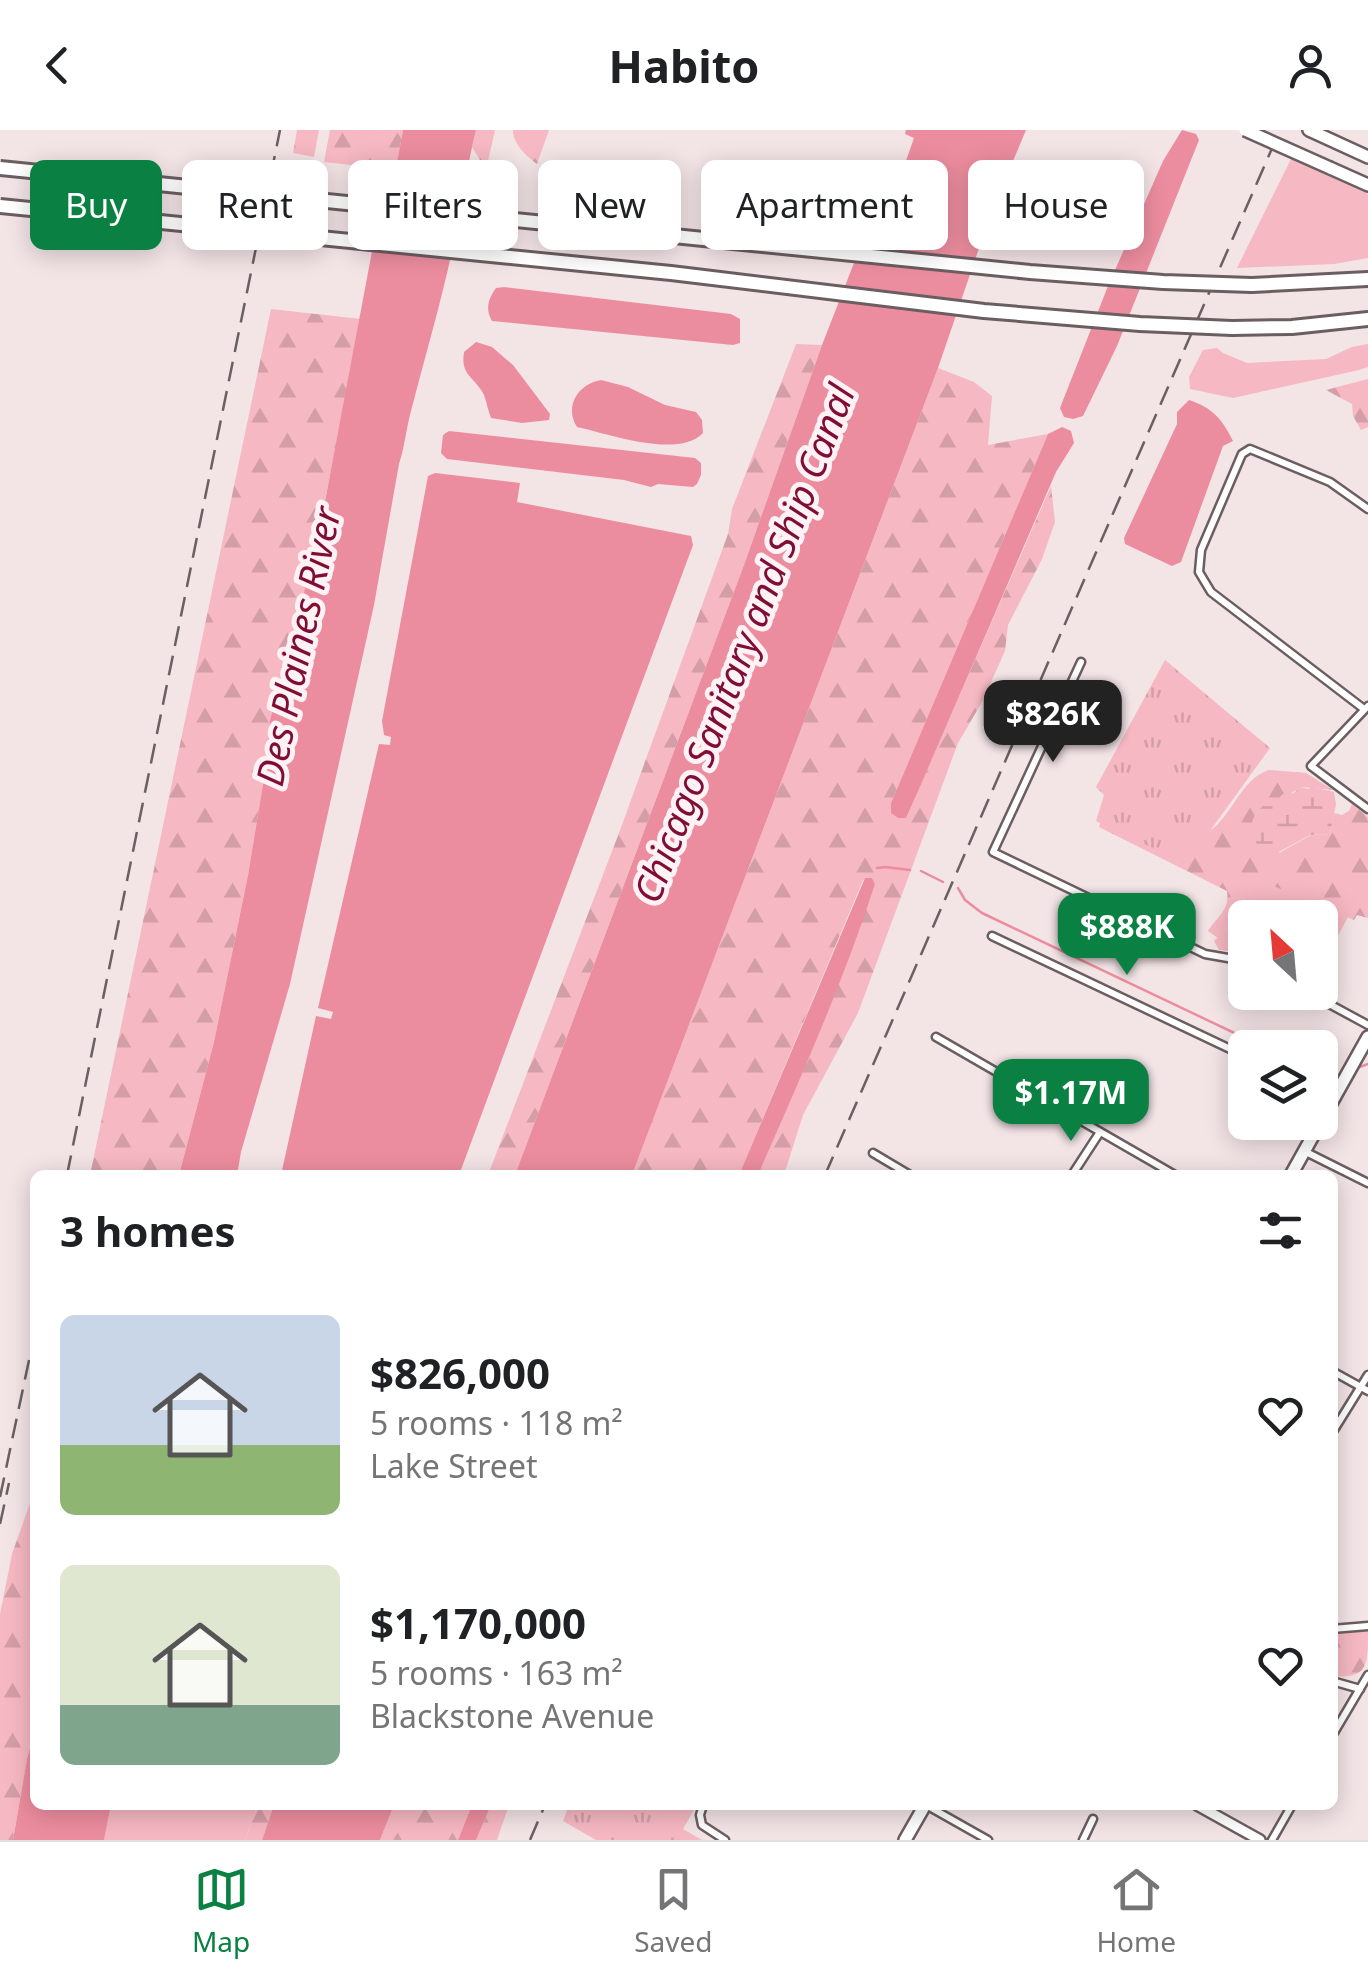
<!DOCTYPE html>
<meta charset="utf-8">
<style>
body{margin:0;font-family:"Noto Sans",sans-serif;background:#f6f6f6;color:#202124;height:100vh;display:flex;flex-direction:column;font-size:38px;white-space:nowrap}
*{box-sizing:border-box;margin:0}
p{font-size:32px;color:#757577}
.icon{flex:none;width:55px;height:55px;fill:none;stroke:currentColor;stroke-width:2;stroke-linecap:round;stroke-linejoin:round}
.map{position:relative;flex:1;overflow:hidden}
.drawer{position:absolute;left:30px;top:1040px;width:1308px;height:640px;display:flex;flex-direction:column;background:#fff;border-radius:15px;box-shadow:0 5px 25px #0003}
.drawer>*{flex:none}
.guide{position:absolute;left:30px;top:30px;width:1310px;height:90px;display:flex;gap:20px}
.needle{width:65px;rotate:334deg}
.fabs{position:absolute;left:1228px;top:770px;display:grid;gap:20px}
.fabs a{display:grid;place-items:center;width:110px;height:110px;border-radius:15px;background:#fff;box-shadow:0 5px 25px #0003;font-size:50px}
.price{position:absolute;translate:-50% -85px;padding:0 22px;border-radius:20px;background:#0b8043;color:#fff;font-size:32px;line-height:65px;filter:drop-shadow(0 2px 5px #0008)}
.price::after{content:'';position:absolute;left:50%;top:60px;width:30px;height:22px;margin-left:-15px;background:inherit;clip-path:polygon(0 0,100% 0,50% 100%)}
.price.current{background:#222;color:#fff}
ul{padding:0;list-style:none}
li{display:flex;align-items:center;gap:30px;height:250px;padding:0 30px}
li span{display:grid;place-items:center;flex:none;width:280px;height:200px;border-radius:15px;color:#555}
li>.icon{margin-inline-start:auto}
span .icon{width:120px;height:120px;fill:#fffc;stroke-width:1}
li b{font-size:42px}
h2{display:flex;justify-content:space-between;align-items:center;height:120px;padding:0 30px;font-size:42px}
.chip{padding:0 35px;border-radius:15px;background:#fff;box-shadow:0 5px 25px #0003;font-size:35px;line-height:90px}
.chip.current{background:#0b8043;color:#fff}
header{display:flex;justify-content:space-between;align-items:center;height:130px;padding:0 30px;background:#fff;font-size:45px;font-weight:700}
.tab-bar{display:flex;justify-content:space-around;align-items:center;height:140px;border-top:2px solid #e0e0e0;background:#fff;font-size:28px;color:#757577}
.tab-bar a{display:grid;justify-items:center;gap:5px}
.tab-bar .current{color:#0b8043}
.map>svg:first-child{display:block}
.grass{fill:#f6b8c2}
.forest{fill:url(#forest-firs)}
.wetland{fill:url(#wetland-marsh)}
.park{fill:url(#park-tufts)}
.water{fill:#ec8d9f}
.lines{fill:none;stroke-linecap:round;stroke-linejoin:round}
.stream{stroke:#ec8d9f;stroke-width:2.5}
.minor-casing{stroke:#6b5e60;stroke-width:11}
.tertiary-casing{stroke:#6b5e60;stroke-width:14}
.primary-casing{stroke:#6b5e60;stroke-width:16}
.trunk-casing{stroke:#6b5e60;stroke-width:16}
.motorway-casing{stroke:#6b5e60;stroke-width:18}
.minor{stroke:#fff;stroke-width:6}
.tertiary{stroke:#fff;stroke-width:9}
.primary{stroke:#fff;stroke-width:11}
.trunk{stroke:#fff;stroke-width:11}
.motorway{stroke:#fff;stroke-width:12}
.rail{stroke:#686061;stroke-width:2.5;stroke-dasharray:20 10;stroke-linecap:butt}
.trunk-bridge-casing{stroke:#6b5e60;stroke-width:16;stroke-linecap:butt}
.motorway-bridge-casing{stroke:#6b5e60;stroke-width:18;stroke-linecap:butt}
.trunk-bridge{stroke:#fff;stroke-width:11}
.motorway-bridge{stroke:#fff;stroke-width:12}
.labels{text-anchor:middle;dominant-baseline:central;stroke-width:10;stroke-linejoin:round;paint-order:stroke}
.water-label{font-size:38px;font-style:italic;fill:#7f0d35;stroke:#fef2f4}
</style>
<header><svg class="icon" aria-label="back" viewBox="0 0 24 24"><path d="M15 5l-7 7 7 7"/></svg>Habito<svg class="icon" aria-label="person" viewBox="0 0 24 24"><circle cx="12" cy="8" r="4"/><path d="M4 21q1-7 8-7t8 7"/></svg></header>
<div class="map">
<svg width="1368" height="1710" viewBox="0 0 1368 1710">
<defs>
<pattern id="forest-firs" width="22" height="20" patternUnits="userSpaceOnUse" patternTransform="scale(2.5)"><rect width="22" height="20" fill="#f6b8c2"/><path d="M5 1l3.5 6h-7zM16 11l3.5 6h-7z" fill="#d49ea7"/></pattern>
<pattern id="wetland-marsh" width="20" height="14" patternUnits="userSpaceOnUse" patternTransform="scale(2.5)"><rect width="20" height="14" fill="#f6b8c2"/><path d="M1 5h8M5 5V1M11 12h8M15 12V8" fill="none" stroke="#d49ea7"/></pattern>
<pattern id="park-tufts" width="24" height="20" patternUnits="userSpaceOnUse" patternTransform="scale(2.5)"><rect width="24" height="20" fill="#f6b8c2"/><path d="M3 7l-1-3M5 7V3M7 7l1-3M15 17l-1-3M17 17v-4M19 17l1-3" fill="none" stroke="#d49ea7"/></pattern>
</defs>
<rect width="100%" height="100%" fill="#f3e4e6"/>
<g class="grass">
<path d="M1291,29L1368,64V128L1334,134L1237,138Z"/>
<path d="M1368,214V237L1359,240L1233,268L1190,259L1189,247L1203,220L1217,218L1223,223L1247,233L1326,229L1352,217Z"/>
<path d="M1264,751L1348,787L1320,840V788H1245V828L1229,821L1219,820L1214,811L1227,798L1242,789C1243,771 1245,759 1264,751Z"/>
<path d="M111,1675H258L245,1710H104Z"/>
</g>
<g class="forest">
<path d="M297,0H319L314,27L293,23Z"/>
<path d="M330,0H403L396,40L324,32Z"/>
<path d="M476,0H495L486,40L472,17Z"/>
<path d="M513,0H549L537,34C526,26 513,14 513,0Z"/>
<path d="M271,179L361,189L311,440L270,590L264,648L248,745L214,912L179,1045H90Z"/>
<path d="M796,214L822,215L744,435L515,1045H488L619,703L728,404L732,379Z"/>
<path d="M938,238L974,252L992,266L988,315L1048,304L891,673V683L906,688L1051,356L1055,392L1042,429L1008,495L1005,521L982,572L958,613L858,883L803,985L784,1045H758L801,945L875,754L872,748L863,750L739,1045H632Z"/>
<path d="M1368,249V297L1361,300L1353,286L1352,274L1326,260Z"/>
<path d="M1269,640L1306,643L1333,660L1302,657L1291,663L1279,723L1311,705L1330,704L1334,683L1342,685L1349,681L1352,674L1368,687V788L1357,785L1354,790L1264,752C1245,759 1244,771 1243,789L1227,798L1218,808L1208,801C1217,787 1230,780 1227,761L1099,697L1102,687L1203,705C1232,691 1238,650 1269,640Z"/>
<path d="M35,1359V1599L27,1629L13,1710H0V1484L12,1424Z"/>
<path d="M1368,1500C1368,1535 1368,1549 1333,1546V1505Z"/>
<path d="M258,1675H274L262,1710H245Z"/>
<path d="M394,1675H472L458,1710H380Z"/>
<path d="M491,1675H509L497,1710H476Z"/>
</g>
<path class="wetland" d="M1301,657L1308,659L1311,657L1334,662L1336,674L1330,704L1310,705L1275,724L1257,716L1255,707L1248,701L1256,682C1262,678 1265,673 1271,669L1278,670C1285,658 1288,666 1295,662C1297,660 1299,658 1301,657Z"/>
<g class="park">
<path d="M1165,530L1270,618L1186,734L1096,691L1104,665L1096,657Z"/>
<path d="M569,1675H697L683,1699L702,1710H596L563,1691Z"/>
</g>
<g class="water">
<path d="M403,0H476C467,35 463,72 455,107C443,166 426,223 411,281C406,299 405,316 399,334L374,475L290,854L241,1022L237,1045H179L214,912L248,745L264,648L270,590L317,414L376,100L392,60Z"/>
<path d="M906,0H1026L990,86L938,238L632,1045H515L744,435L822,215L884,56L893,43L901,45L914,8L905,4Z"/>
<path d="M1182,0L1196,4L1199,10L1117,216L1083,286L1073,289L1064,287L1060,278L1108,156L1163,31Z"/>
<path d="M504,157L731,184L740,189V213L733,215L492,191C485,179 488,169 496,158Z"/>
<path d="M476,212L492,217L513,235L550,284L549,290L522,293L491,288C488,281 487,273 484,265C475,247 460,246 464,222Z"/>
<path d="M601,250L628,257L665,275L696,282L702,290L703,303C678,329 609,304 577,297C564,276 578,254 601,250Z"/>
<path d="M1189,270C1213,278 1222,289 1233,311L1223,316L1181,432L1172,436L1125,414L1124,408L1177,294V282Z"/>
<path d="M1062,297L1071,301L1074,313L1056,342L919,659L906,688H898L891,683V673L1048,304Z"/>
<path d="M449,301L695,328L701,333V345L697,354L693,357L658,354L651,357L624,350L447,329L441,323L443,305Z"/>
<path d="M435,343L520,353L517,372L691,406L693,415L459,1045H281L316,886L331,889L333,882L318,878L379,614L390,615L391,607L384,605L382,591L428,346Z"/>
<path d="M865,748H872L875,754C843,853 800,949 758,1045H739Z"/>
<path d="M35,1599V1675H111L104,1710H13L27,1629Z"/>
<path d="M274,1675H394L380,1710H262Z"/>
<path d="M472,1675H491L476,1710H458Z"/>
</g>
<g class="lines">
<g class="stream">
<path d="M877,738L885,737L910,740"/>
<path d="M921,741L943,752"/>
<path d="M958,758L965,770L982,783L1266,918"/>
<path d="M1320,937L1333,939"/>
<path d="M1357,938L1368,934"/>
</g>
<defs>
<g id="minor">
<path d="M1081,532L993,722L1205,824L1245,831"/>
<path d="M1368,576L1311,636L1368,679"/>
<path d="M1364,579L1211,462L1199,442L1201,420L1242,324L1250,319L1330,352L1368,379"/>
<path d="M992,806L1245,926"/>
<path d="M1307,862L1368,895"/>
<path d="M936,907L1175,1045"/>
<path d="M1320,963L1332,969"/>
<path d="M1306,1022L1368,1053"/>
<path d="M873,1023L910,1045"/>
<path d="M1072,1045L1100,1002"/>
<path d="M1332,1241L1368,1261"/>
<path d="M1332,1303L1368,1245"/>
<path d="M1332,1499L1368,1496"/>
<path d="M1332,1551L1360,1559"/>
<path d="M1332,1606L1368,1545"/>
<path d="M703,1675L700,1685L702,1695L725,1710"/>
<path d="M926,1675L988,1710"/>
<path d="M1083,1710L1093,1689"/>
<path d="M1272,1710L1292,1675"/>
</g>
<path id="tertiary" d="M1197,1675L1260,1710"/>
<g id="primary">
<path d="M1291,1045L1368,907"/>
<path d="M905,1710L925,1675"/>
</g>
<g id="trunk">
<path d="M1309,0L1368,27"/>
<path d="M1330,38L1368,55"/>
</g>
<g id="motorway">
<path d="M1252,155L1368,149"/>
<path d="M1232,198L1292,197L1368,189"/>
</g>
</defs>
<use href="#minor" class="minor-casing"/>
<use href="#tertiary" class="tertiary-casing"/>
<use href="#primary" class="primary-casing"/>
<use href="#trunk" class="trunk-casing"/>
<use href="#motorway" class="motorway-casing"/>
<use href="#minor" class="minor"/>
<use href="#tertiary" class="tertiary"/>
<use href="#primary" class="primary"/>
<use href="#trunk" class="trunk"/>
<use href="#motorway" class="motorway"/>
<g class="rail">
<path d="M67,1045L280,0"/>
<path d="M825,1045L1280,0"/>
<path d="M0,1367L35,1202"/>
<path d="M0,1394L9,1353"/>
<path d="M530,1710L545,1675"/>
</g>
<defs>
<path id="trunk-bridge" d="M1245,0L1330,38"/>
<g id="motorway-bridge">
<path d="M0,38L1030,142L1163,152L1252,155"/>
<path d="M0,76L671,143L984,181L1140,194L1232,198"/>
</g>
</defs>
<use href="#trunk-bridge" class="trunk-bridge-casing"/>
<use href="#motorway-bridge" class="motorway-bridge-casing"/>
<use href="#trunk-bridge" class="trunk-bridge"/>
<use href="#motorway-bridge" class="motorway-bridge"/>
</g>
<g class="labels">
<g class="water-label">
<text transform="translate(743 513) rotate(-69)">Chicago Sanitary and Ship Canal</text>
<text transform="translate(297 516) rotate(-78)">Des Plaines River</text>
</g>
</g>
</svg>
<div class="fabs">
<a><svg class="needle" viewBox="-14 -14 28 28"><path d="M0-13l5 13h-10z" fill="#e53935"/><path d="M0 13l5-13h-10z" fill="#757577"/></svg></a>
<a><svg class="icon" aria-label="layers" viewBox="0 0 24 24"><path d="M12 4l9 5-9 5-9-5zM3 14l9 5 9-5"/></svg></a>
</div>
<b class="price current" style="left:1053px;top:635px">$826K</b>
<b class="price" style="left:1127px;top:848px">$888K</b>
<b class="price" style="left:1071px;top:1014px">$1.17M</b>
<div class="guide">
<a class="chip current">Buy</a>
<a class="chip">Rent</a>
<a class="chip">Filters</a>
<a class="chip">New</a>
<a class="chip">Apartment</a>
<a class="chip">House</a>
</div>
<section class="drawer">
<h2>3 homes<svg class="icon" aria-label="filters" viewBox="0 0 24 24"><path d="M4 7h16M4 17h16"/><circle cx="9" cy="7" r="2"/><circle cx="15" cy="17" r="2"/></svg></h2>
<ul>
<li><span style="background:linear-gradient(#c9d6e8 65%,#8fb573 0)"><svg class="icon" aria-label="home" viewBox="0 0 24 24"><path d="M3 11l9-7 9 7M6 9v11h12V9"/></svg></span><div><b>$826,000</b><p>5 rooms · 118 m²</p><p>Lake Street</p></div><svg class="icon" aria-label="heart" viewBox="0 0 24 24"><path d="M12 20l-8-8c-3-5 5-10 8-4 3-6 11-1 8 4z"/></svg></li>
<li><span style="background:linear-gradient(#dfe7d0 70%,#7fa58c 0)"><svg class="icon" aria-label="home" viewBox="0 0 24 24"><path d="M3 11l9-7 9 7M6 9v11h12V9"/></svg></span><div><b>$1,170,000</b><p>5 rooms · 163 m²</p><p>Blackstone Avenue</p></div><svg class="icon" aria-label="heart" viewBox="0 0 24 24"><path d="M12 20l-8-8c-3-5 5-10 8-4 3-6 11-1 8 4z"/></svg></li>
</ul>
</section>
</div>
<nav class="tab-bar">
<a class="current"><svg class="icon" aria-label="map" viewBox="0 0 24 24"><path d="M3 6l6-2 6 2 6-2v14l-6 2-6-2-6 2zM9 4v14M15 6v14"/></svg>Map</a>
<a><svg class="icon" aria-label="saved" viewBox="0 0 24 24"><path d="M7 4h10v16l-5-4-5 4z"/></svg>Saved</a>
<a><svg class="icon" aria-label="home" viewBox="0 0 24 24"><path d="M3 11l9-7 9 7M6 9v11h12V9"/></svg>Home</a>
</nav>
